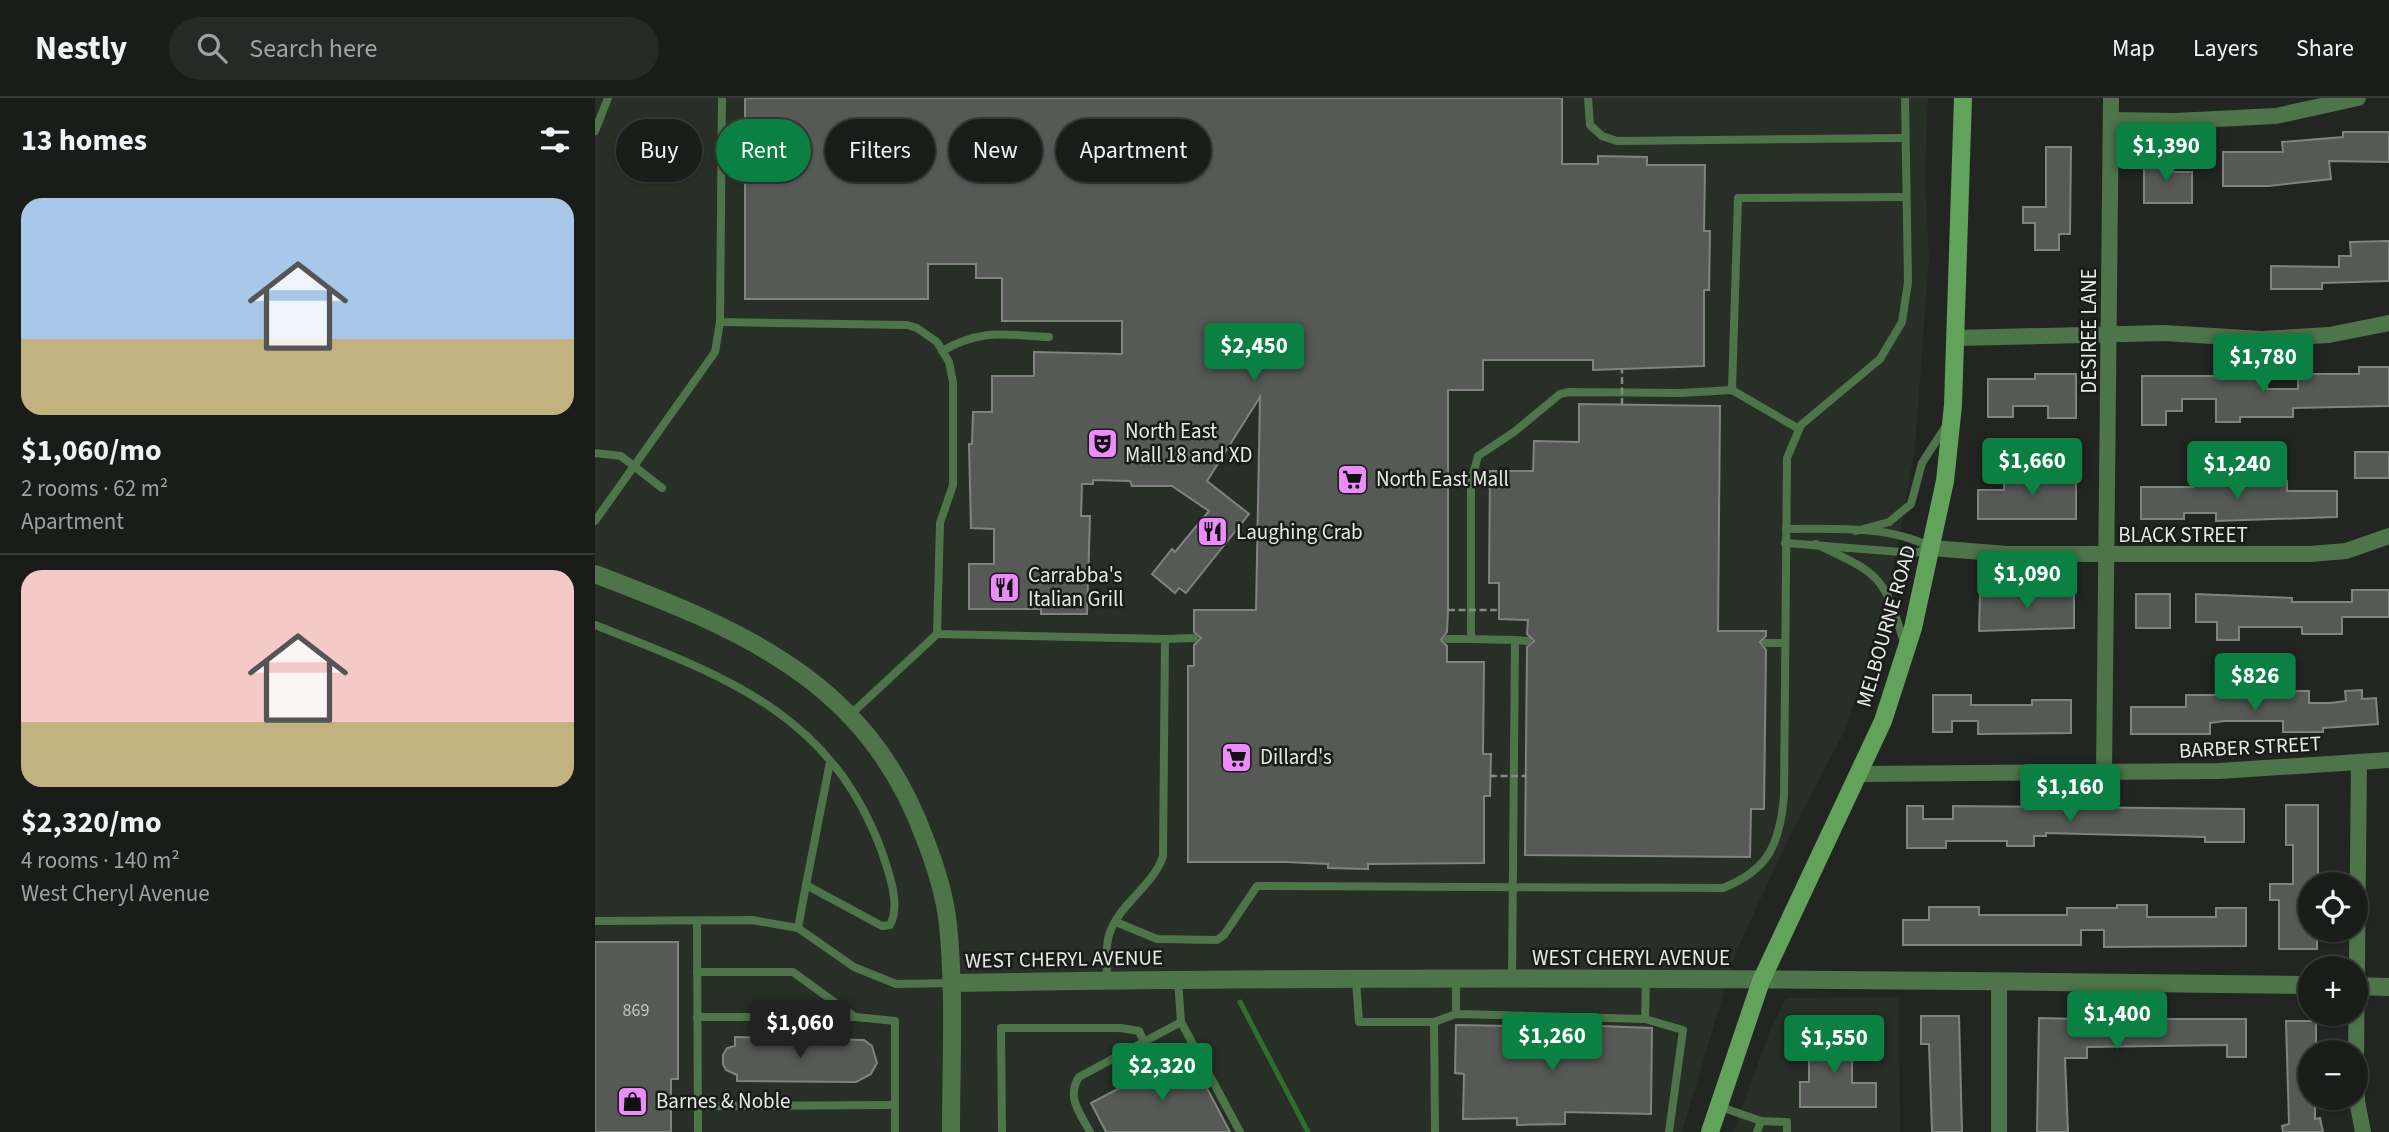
<!DOCTYPE html>
<meta charset="utf-8">
<style>
body{margin:0;font-family:"Source Sans 3",sans-serif;background:#272927;color:#f1f3f6;height:100vh;display:flex;flex-direction:column;font-size:26px;white-space:nowrap}
*{box-sizing:border-box;margin:0}
p{font-size:23px;color:#9fa1a2}
.icon{flex:none;width:38px;height:38px;fill:none;stroke:currentColor;stroke-width:2;stroke-linecap:round;stroke-linejoin:round}
.map{position:relative;flex:1;overflow:hidden}
.drawer{display:flex;flex-direction:column;background:#1a1c1a;width:595px}
.drawer>*{flex:none}
.hud{position:absolute;left:21px;top:21px;width:665px;height:63px;display:flex;gap:14px}
.controls{position:absolute;left:1703px;top:774px;display:grid;gap:14px}
.controls a{display:grid;place-items:center;width:70px;height:70px;border-radius:50%;background:#1a1c1a;box-shadow:0 2px 5px #0004,0 0 0 2px #383a39;font-size:35px}
.price{position:absolute;translate:-50% -60px;padding:0 16px;border-radius:7px;background:#0b8043;color:#fff;font-size:23px;line-height:46px;filter:drop-shadow(0 2px 4px #0008)}
.price::after{content:'';position:absolute;left:50%;top:42px;width:21px;height:16px;margin-left:-10px;background:inherit;clip-path:polygon(0 0,100% 0,50% 100%)}
.price.selected{background:#222;color:#fff}
ul{padding:0;list-style:none}
li{display:grid;align-content:center;gap:14px;height:371px;padding:0 21px}
li+li{border-top:2px solid #383a39}
li span{display:grid;place-items:center;height:217px;border-radius:21px;color:#555}
li>.icon{margin-inline-start:auto}
span .icon{width:126px;height:126px;fill:#fffc;stroke-width:1}
li b{font-size:30px}
h2{display:flex;justify-content:space-between;align-items:center;height:84px;padding:0 21px;font-size:30px}
.pill{padding:0 24px;border-radius:32px;background:#1a1c1a;box-shadow:0 2px 5px #0004,0 0 0 2px #383a39;font-size:24px;line-height:63px}
.pill.selected{background:#0b8043;color:#fff}
header{display:flex;align-items:center;gap:42px;box-sizing:border-box;height:98px;padding:0 35px;background:#1a1c1a;border-bottom:2px solid #383a39}
header strong{font-size:33px}
nav{display:flex;gap:38px;margin-inline-start:auto;font-size:24px}
.search{width:490px;height:63px;background:#272927;display:flex;align-items:center;gap:18px;box-sizing:border-box;padding:0 24px;border-radius:38px;color:#9fa1a2;font-size:26px}
main{display:flex;flex:1;min-height:0}
.map>svg:first-child{display:block}
.built{fill:#282f27}
.lines{fill:none;stroke-linecap:round;stroke-linejoin:round}
.stream{stroke:#2e6f29;stroke-width:5}
.building{fill:#565956;stroke:#808380;stroke-width:2}
.service{stroke:#4d7549;stroke-width:8}
.minor{stroke:#4d7549;stroke-width:16}
.tertiary{stroke:#4d7549;stroke-width:18}
.secondary{stroke:#61a35b;stroke-width:18}
.path-bridge{stroke:#878987;stroke-width:2.5;stroke-dasharray:7 3.5;stroke-linecap:butt}
.labels{text-anchor:middle;dominant-baseline:central;stroke-width:5;stroke-linejoin:round;paint-order:stroke}
.number-label{font-size:18px;fill:#c4c6c4}
.street-label{font-size:21px;fill:#e8eae8;stroke:#1a1c19}
.poi-label{font-size:21px;fill:#e8eae8;stroke:#1a1c19;text-anchor:start}
</style>
<header>
<strong>Nestly</strong>
<div class="search"><svg class="icon" aria-label="search" viewBox="0 0 24 24"><circle cx="10" cy="10" r="6"/><path d="M15 15l6 6"/></svg>Search here</div>
<nav><a>Map</a><a>Layers</a><a>Share</a></nav>
</header>
<main>
<section class="drawer">
<h2>13 homes<svg class="icon" aria-label="filters" viewBox="0 0 24 24"><path d="M4 7h16M4 17h16"/><circle cx="9" cy="7" r="2"/><circle cx="15" cy="17" r="2"/></svg></h2>
<ul>
<li><span style="background:linear-gradient(#a9c7e8 65%,#c2b280 0)"><svg class="icon" aria-label="home" viewBox="0 0 24 24"><path d="M3 11l9-7 9 7M6 9v11h12V9"/></svg></span><div><b>$1,060/mo</b><p>2 rooms · 62 m²</p><p>Apartment</p></div></li>
<li><span style="background:linear-gradient(#f6c9c9 70%,#c2b280 0)"><svg class="icon" aria-label="home" viewBox="0 0 24 24"><path d="M3 11l9-7 9 7M6 9v11h12V9"/></svg></span><div><b>$2,320/mo</b><p>4 rooms · 140 m²</p><p>West Cheryl Avenue</p></div></li>
</ul>
</section>
<div class="map">
<svg width="1794" height="1034" viewBox="0 0 1794 1034">
<rect width="100%" height="100%" fill="#232523"/>
<g class="built">
<path d="M0,0H1333L1330,79L1334,160L1320,350L1291,512L1249,634L1193,741L1141,854L1087,1034H0Z"/>
<path d="M1304,899L1305,1034H1138L1175,933L1191,900Z"/>
</g>
<g class="lines">
<path class="stream" d="M645,904L713,1034"/>
</g>
<g class="building">
<path d="M150,0H967V66H1003V58L1052,59V67H1110L1109,133H1115L1114,192H1109V268L998,272V262H888V292H853V512L852,534L846,542L852,548V564H889L888,656H896L895,698H889V765L773,766V771L733,770V766L691,764H593V568H599V547L606,540L599,534V512H661L665,299L612,383L654,416L591,495L584,490L580,495L557,476L577,451L580,454L614,413L577,388H537L535,383L498,382V386H487L486,418H495L492,516H446V511H374V466H399V431L376,430L374,346H377L378,314H397V278H439V254L527,256V223H407V180H381V166H333V201H150Z"/>
<path d="M1748,34H1794V64L1734,63L1736,81L1674,88H1628V54H1688L1687,44L1748,39Z"/>
<path d="M1451,49H1476L1475,136H1464V152H1440V125H1428V109H1451Z"/>
<path d="M1549,59H1571V74H1597V105H1549Z"/>
<path d="M1794,143V183L1727,185V191H1676V168L1744,169V158H1756L1755,144Z"/>
<path d="M1764,269H1794V308L1698,310V319H1645V324H1621V301H1587V313H1571V327H1547V278H1672V291H1703V276H1764Z"/>
<path d="M1440,276H1481V320H1453V308H1418V319H1393V281H1440Z"/>
<path d="M984,306L1125,308L1123,533H1171V538L1165,544L1171,552L1169,711H1156L1155,759L930,757L932,549L939,543L932,536L933,522L904,521V485H894L895,373H938L939,343L984,344Z"/>
<rect x="1760" y="354" width="34" height="26"/>
<path d="M1453,369H1481V421H1383V392H1409V380H1453Z"/>
<path d="M1598,383H1692V393H1742V419L1621,423V415H1589V421H1546V389H1598Z"/>
<path d="M1757,492H1794V519H1747V536H1707V529H1644V542H1622V524H1601V496L1697,500V504H1757Z"/>
<path d="M1436,494H1479V530L1384,533L1385,496Z"/>
<rect x="1541" y="496" width="34" height="34"/>
<path d="M1767,592V601L1781,600L1783,626L1728,630V634H1688V623H1629L1615,625V636H1536V609H1591V597H1688V593H1714V605H1735L1751,603L1750,593Z"/>
<path d="M1338,597H1376V607H1437V602H1476V635L1383,636V623H1357V634H1338Z"/>
<path d="M1691,707H1723V786H1715V831H1722V851H1684V802H1675V786H1698V747H1691Z"/>
<path d="M1312,708H1328V721H1358V708L1649,711V744H1610V739L1451,735V738H1439V748H1412V743H1351V750H1312Z"/>
<path d="M1522,807H1552V819H1621V810H1651V848L1509,849V832H1486V847H1308V822H1334V809H1384V817H1472V810H1522Z"/>
<path d="M0,844H83V981H76V1034H0Z"/>
<path d="M1326,918H1364L1367,1034H1337L1334,946H1326Z"/>
<path d="M1444,920L1484,921V933L1509,934V921H1651V959H1632V947L1492,949V960H1470L1473,1034H1442Z"/>
<path d="M1691,923H1721V954H1715V999H1720V1021L1725,1020L1728,1034H1688L1687,1028L1694,1026Z"/>
<path d="M861,927L964,929L963,944L1006,943V928L1057,930L1056,1016L970,1014V1026L922,1027V1020L868,1021L869,976L860,975Z"/>
<path d="M1214,935H1257V985H1281V1009H1205V984H1214Z"/>
<path d="M140,939L269,942L277,948L282,965L276,976L261,984L142,983V977L131,972L128,966V957L132,950L140,948Z"/>
<path d="M593,954L635,1034H511L496,1005Z"/>
</g>
<g class="lines">
<g class="service">
<path d="M127,0L125,224L312,227L322,230L342,244L354,264L358,284V387L345,425L342,536L570,541L568,758C558,789 524,805 514,837C510,850 512,868 512,882"/>
<path d="M993,0L995,27L1007,38L1022,43L1309,40"/>
<path d="M0,33L13,0"/>
<path d="M347,253C388,230 408,237 454,239"/>
<path d="M1137,292L1143,100L1309,99"/>
<path d="M0,355L26,358L67,390"/>
<path d="M0,423L120,254L125,224"/>
<path d="M1191,431C1236,431 1294,427 1335,449"/>
<path d="M1261,433L1294,424L1316,406L1327,365L1351,328"/>
<path d="M1190,445L1319,455L1335,451"/>
<path d="M1221,446C1284,476 1289,476 1309,545"/>
<path d="M0,527C127,577 236,614 287,754C294,775 306,807 295,827L287,828L211,787L203,830"/>
<path d="M570,541L599,540"/>
<path d="M852,541H876"/>
<path d="M920,542L932,543"/>
<path d="M1171,545H1189"/>
<path d="M255,617L342,536"/>
<path d="M211,787L235,664"/>
<path d="M0,823L157,822L203,830L259,869L301,886L357,885"/>
<path d="M102,823L103,1034"/>
<path d="M521,824L562,841L622,842L629,837L662,788L1128,790C1174,772 1185,745 1189,698L1192,360L1206,327L1285,261L1307,224L1313,184L1310,0"/>
<path d="M102,874H198L260,919"/>
<path d="M583,882L586,924L645,1034"/>
<path d="M761,882L764,924H839L861,916L1050,921L1088,932L1074,1034"/>
<path d="M917,882L920,542L876,541V384L883,358L919,334L965,296L974,294L1086,295L1137,292L1204,331"/>
<path d="M861,916V882"/>
<path d="M102,919H261L300,923V1034"/>
<path d="M1050,921L1051,883"/>
<path d="M839,924L840,1034"/>
<path d="M103,1008L300,1007"/>
<path d="M1123,1008L1166,1023L1192,1024V1034"/>
<path d="M407,1034L406,930H526L544,933L549,944"/>
<path d="M495,1034C485,1015 471,999 484,979L586,924"/>
<path d="M1162,1034L1166,1023"/>
</g>
<g class="minor">
<path d="M1516,22L1581,23L1681,18L1763,0"/>
<path d="M1361,240L1569,235L1667,241L1734,237L1794,225"/>
<path d="M1337,450L1412,456H1715L1751,453L1794,438"/>
<path d="M1764,664L1761,962L1762,1003L1768,1034"/>
<path d="M1265,676L1624,673L1794,662"/>
<path d="M1509,676L1516,0"/>
<path d="M1404,1034V883"/>
</g>
<g class="tertiary">
<path d="M0,476C147,532 272,582 330,741C341,769 350,797 353,827C360,896 356,965 356,1034"/>
<path d="M357,885C809,877 1262,881 1715,887"/>
<path d="M1760,888L1794,889"/>
</g>
<path class="secondary" d="M1115,1034L1166,883L1288,623L1318,530L1350,383L1358,307L1368,0"/>
<g class="path-bridge">
<path d="M1027,307V272"/>
<path d="M853,512H904"/>
<path d="M895,678H931"/>
</g>
</g>
<defs>
<symbol id="theatre-square" viewBox="-11 -11 22 22"><rect x="-9" y="-9" width="18" height="18" rx="4" fill="#ec8cfa" stroke="#1a1c19"/><path d="M-5-5.5Q0-4 5-5.5V0Q5 5 0 6Q-5 5-5 0ZM-3.3-2.5H-1v1.5H-3.3ZM1-2.5H3.3v1.5H1ZM-2.8 1Q0 5.5 2.8 1Z" fill="#111"/></symbol>
<symbol id="supermarket-square" viewBox="-11 -11 22 22"><rect x="-9" y="-9" width="18" height="18" rx="4" fill="#ec8cfa" stroke="#1a1c19"/><path d="M-6-5.5h2.5l.6 2H6L4.5 2H-2.5L-4.4-4H-6ZM-1.5 3.2a1.3 1.3 0 1 0 .1 0ZM3 3.2a1.3 1.3 0 1 0 .1 0Z" fill="#111"/></symbol>
<symbol id="restaurant-square" viewBox="-11 -11 22 22"><rect x="-9" y="-9" width="18" height="18" rx="4" fill="#ec8cfa" stroke="#1a1c19"/><path d="M-5-6h1v4h1v-4h1v4h1v-4h1v5L-1.5 .5V6h-2V.5L-5-1ZM5-6V6H3V1.5H1.5Q1.5-4 5-6Z" fill="#111"/></symbol>
<symbol id="shop-square" viewBox="-11 -11 22 22"><rect x="-9" y="-9" width="18" height="18" rx="4" fill="#ec8cfa" stroke="#1a1c19"/><path d="M-5-2.5h2.3a2.7 3.5 0 0 1 5.4 0H5L5.5 6h-11ZM-1.5-2.5h3a1.5 2.3 0 0 0-3 0Z" fill="#111"/></symbol>
</defs>
<g fill-rule="evenodd">
<use href="#theatre-square" x="490" y="328" width="35" height="35"/>
<use href="#supermarket-square" x="740" y="364" width="35" height="35"/>
<use href="#restaurant-square" x="600" y="416" width="35" height="35"/>
<use href="#restaurant-square" x="392" y="472" width="35" height="35"/>
<use href="#supermarket-square" x="624" y="642" width="35" height="35"/>
<use href="#shop-square" x="20" y="986" width="35" height="35"/>
</g>
<g class="labels">
<g class="number-label">
<text x="41" y="912">869</text>
</g>
<g class="street-label">
<text transform="translate(1494 233) rotate(-90)">DESIREE LANE</text>
<text x="1588" y="437">BLACK STREET</text>
<text transform="translate(1291 528) rotate(-74)">MELBOURNE ROAD</text>
<text transform="translate(1655 649) rotate(-3)">BARBER STREET</text>
<text x="1036" y="860">WEST CHERYL AVENUE</text>
<text transform="translate(469 861) rotate(-1)">WEST CHERYL AVENUE</text>
</g>
<g class="poi-label">
<text x="530" y="333">North East<tspan x="530" dy="24">Mall 18 and XD</tspan></text>
<text x="781" y="381">North East Mall</text>
<text x="641" y="434">Laughing Crab</text>
<text x="433" y="477">Carrabba's<tspan x="433" dy="24">Italian Grill</tspan></text>
<text x="665" y="659">Dillard's</text>
<text x="61" y="1003">Barnes &amp; Noble</text>
</g>
</g>
</svg>
<div class="controls">
<a><svg class="icon" aria-label="locate" viewBox="0 0 24 24"><circle cx="12" cy="12" r="6"/><path d="M12 2v4M12 18v4M2 12h4M18 12h4"/></svg></a>
<a>+</a>
<a>−</a>
</div>
<b class="price" style="left:1571px;top:85px">$1,390</b>
<b class="price" style="left:659px;top:285px">$2,450</b>
<b class="price" style="left:1668px;top:296px">$1,780</b>
<b class="price" style="left:1437px;top:400px">$1,660</b>
<b class="price" style="left:1642px;top:403px">$1,240</b>
<b class="price" style="left:1432px;top:513px">$1,090</b>
<b class="price" style="left:1660px;top:615px">$826</b>
<b class="price" style="left:1475px;top:726px">$1,160</b>
<b class="price" style="left:1522px;top:953px">$1,400</b>
<b class="price selected" style="left:205px;top:962px">$1,060</b>
<b class="price" style="left:957px;top:975px">$1,260</b>
<b class="price" style="left:1239px;top:977px">$1,550</b>
<b class="price" style="left:567px;top:1005px">$2,320</b>
<div class="hud">
<a class="pill">Buy</a>
<a class="pill selected">Rent</a>
<a class="pill">Filters</a>
<a class="pill">New</a>
<a class="pill">Apartment</a>
</div>
</div>
</main>
